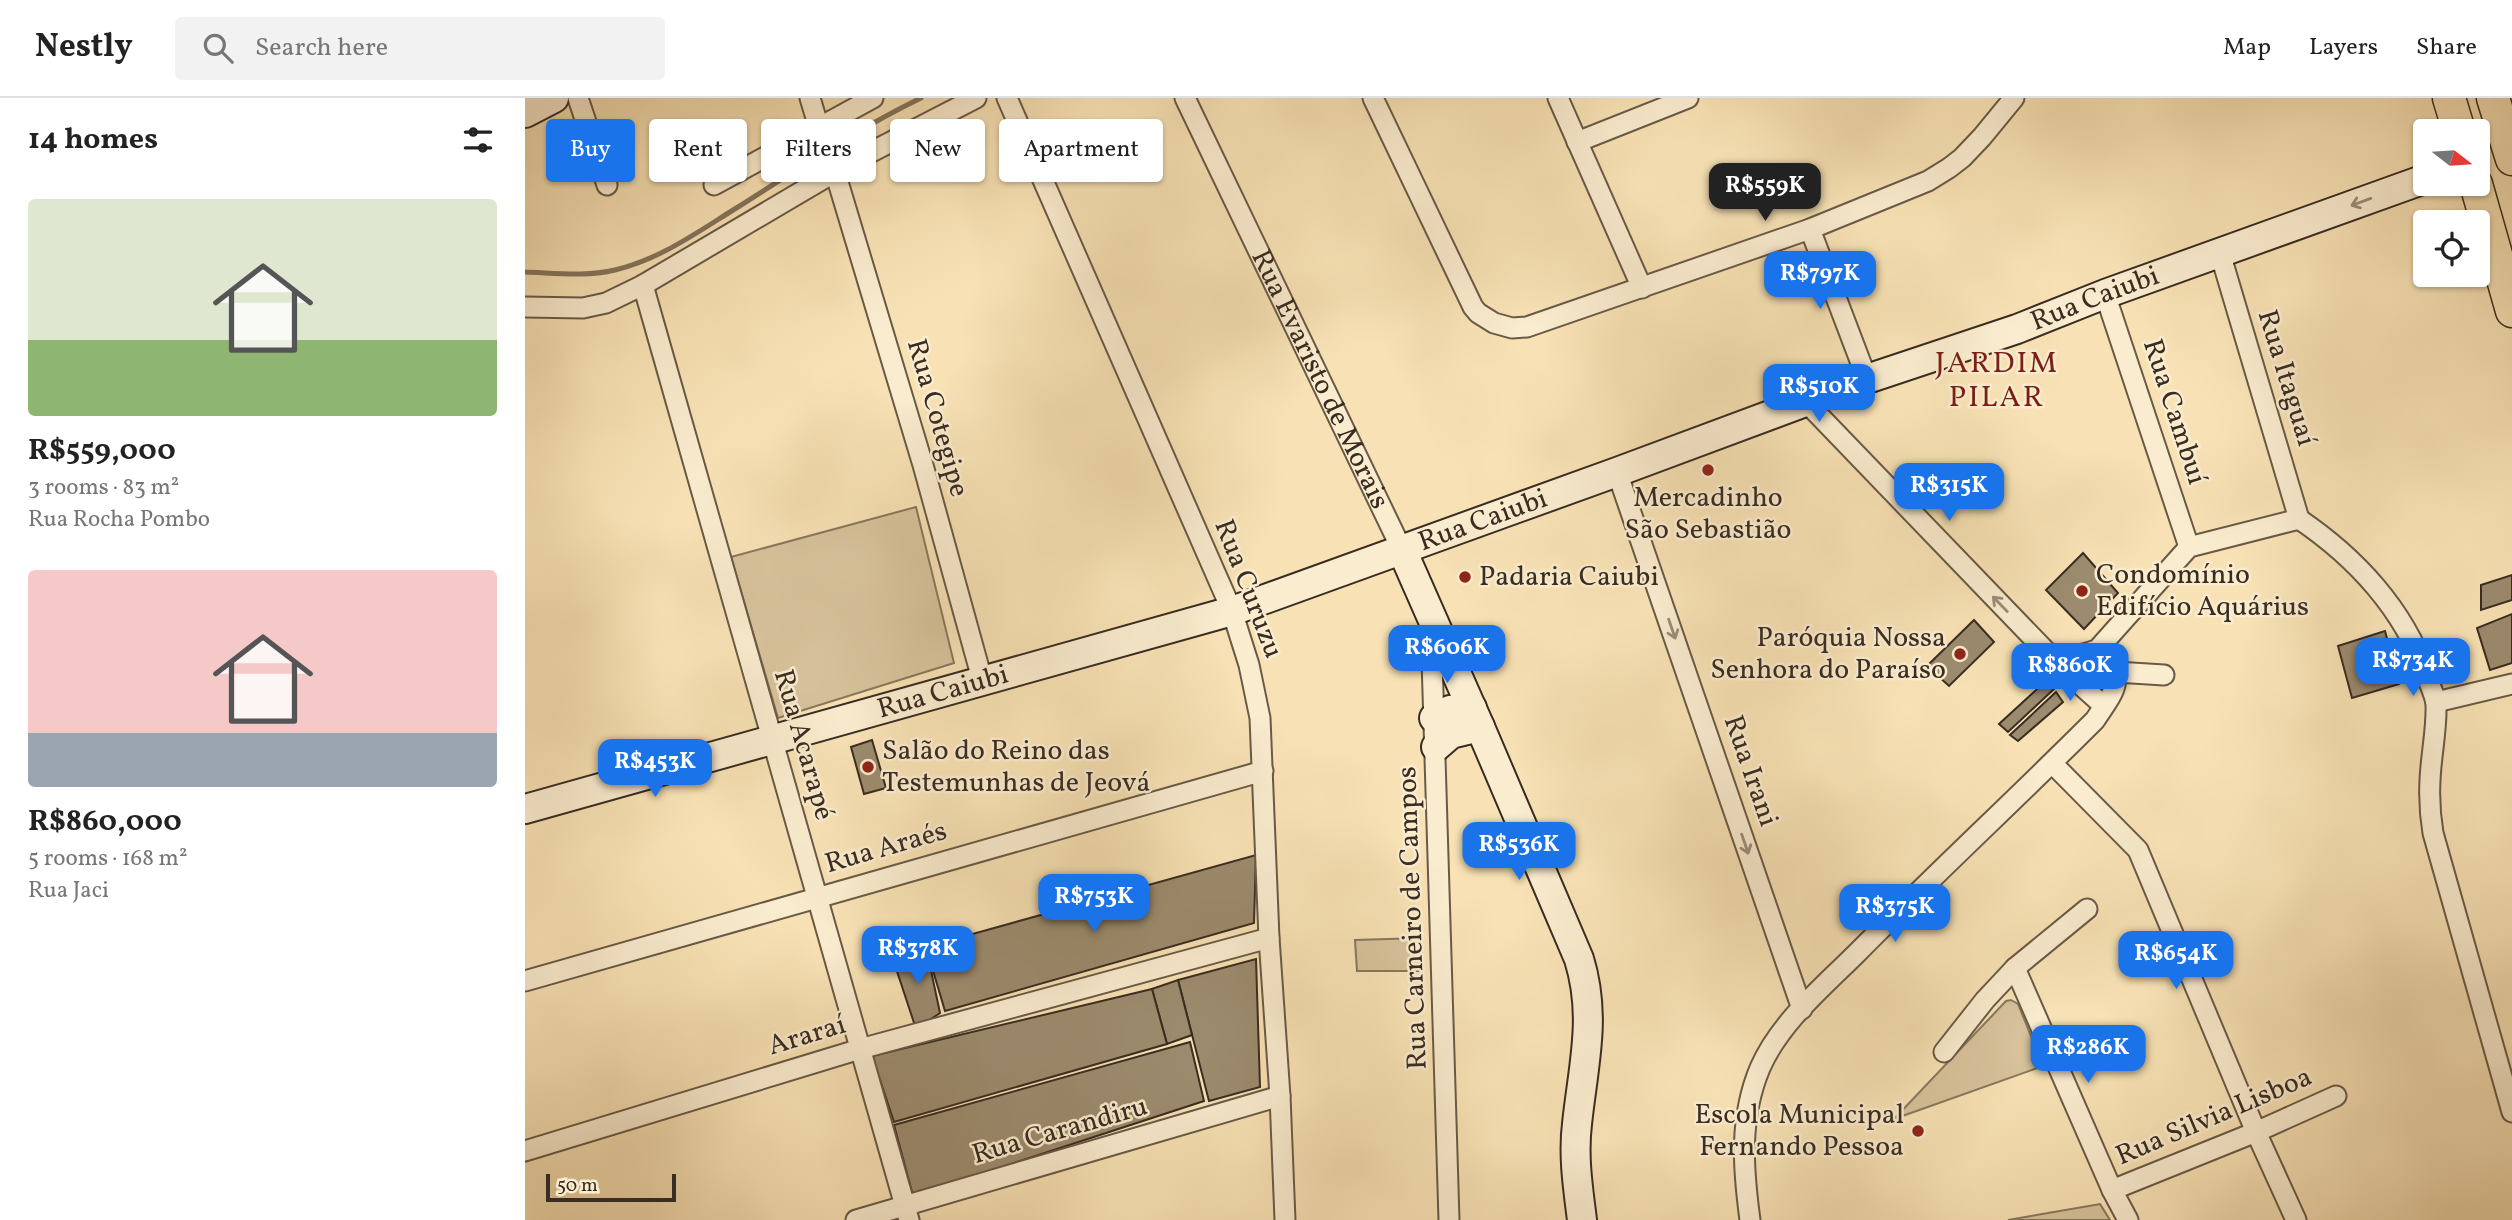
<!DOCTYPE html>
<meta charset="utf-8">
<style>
body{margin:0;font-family:Vollkorn,serif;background:#f2f2f2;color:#222;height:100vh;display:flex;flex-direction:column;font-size:26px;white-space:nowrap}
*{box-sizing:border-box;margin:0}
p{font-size:23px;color:#767676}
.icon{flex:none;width:38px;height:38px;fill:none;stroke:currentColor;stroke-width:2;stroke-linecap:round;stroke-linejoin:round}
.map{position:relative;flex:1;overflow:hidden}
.panel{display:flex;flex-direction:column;background:#fff;width:525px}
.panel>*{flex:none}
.top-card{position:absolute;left:21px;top:21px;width:665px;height:63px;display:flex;gap:14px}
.needle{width:46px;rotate:107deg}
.buttons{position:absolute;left:1888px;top:21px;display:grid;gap:14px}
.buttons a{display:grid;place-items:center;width:77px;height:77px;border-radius:7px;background:#fff;box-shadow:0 2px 5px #0004;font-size:35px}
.scale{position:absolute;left:21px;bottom:18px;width:130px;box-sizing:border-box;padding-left:7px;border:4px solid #392c22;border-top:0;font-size:19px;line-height:24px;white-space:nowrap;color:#392c22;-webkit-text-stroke:5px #faeccf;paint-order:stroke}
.price{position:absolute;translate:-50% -60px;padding:0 16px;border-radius:14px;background:#1a73e8;color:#fff;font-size:23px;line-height:46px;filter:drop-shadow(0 2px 4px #0008)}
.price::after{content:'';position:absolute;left:50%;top:42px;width:21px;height:16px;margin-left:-10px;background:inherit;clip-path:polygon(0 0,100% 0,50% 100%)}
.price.active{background:#222;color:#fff}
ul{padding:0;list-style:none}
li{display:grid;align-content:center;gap:14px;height:371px;padding:0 28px}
li span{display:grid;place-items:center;height:217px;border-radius:7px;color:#555}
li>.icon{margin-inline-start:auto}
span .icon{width:126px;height:126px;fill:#fffc;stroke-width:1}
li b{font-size:30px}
h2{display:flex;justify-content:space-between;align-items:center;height:84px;padding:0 28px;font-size:30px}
.chip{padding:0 24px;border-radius:7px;background:#fff;box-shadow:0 2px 5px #0004;font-size:24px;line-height:63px}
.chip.active{background:#1a73e8;color:#fff}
header{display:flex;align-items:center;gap:42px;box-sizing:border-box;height:98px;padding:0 35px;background:#fff;border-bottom:2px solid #e0e0e0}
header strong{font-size:33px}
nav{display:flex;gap:38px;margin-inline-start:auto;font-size:24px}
.search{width:490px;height:63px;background:#f2f2f2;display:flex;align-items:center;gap:18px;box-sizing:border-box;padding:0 24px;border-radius:7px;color:#767676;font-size:26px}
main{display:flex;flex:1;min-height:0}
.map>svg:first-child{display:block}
.green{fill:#d8c39c;stroke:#88785f;stroke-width:2}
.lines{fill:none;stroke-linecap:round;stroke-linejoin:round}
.stream{stroke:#85745c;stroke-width:5}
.building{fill:#9c8b6e;stroke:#392c22;stroke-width:2}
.street-casing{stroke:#695a47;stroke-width:23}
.secondary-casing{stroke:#392c22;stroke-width:32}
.primary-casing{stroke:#392c22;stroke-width:35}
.street{stroke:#faeccf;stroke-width:19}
.secondary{stroke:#faeccf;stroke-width:28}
.primary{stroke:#f8e2b5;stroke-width:32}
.oneway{stroke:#9a8c78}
.poi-dot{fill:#8f2418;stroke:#faeccf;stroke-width:2.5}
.labels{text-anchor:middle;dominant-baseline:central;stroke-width:5;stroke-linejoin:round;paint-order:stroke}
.street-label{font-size:28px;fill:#392c22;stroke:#faeccf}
.poi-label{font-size:28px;fill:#392c22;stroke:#faeccf;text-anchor:start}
.neighbourhood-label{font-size:30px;letter-spacing:2px;fill:#7a1f14;stroke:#faeccf}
</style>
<header>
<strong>Nestly</strong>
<div class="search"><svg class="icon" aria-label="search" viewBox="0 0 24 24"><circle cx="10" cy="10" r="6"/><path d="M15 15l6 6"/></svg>Search here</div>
<nav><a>Map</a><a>Layers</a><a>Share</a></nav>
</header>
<main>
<section class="panel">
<h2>14 homes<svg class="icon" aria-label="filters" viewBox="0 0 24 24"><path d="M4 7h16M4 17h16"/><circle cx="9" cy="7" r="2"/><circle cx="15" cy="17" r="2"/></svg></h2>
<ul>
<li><span style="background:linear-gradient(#dfe7d0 65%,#8fb573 0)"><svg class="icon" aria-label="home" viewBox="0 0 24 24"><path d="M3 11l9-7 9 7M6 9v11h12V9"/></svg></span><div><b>R$559,000</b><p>3 rooms · 83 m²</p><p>Rua Rocha Pombo</p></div></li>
<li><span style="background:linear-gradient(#f6c9c9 75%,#9aa5b1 0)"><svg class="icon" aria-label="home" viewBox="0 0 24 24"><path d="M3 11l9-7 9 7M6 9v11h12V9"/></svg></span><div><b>R$860,000</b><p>5 rooms · 168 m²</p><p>Rua Jaci</p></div></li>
</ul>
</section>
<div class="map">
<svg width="1987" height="1122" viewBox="0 0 1987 1122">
<rect width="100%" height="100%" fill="#f8e2b5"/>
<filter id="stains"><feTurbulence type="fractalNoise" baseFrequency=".00286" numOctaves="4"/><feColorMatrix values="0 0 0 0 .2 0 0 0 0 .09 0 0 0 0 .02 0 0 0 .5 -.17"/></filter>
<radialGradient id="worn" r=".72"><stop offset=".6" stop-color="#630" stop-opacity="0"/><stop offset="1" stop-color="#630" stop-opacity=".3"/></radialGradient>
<g class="green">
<path d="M391,409L429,565L253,620L206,459Z"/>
<path d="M896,840L897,873H832L830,842Z"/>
<path d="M1486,902L1493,906L1518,968L1369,1021L1481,903Z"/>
<path d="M1575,1106L1585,1122H1483Z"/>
</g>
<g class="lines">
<path class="stream" d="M0,174C30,175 61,179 90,172C136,161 174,133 213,109C273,71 332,31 396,0"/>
</g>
<g class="building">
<path d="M1558,455L1593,495L1559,531L1521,492Z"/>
<path d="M1987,477V502L1956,512V487Z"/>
<path d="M1987,516V565L1965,572L1952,530Z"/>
<path d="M1449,522L1469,544L1424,588L1402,568Z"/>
<path d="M1860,533L1874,586L1827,600L1813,548Z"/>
<path d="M1522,582L1529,591L1483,634L1474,626Z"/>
<path d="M1531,594L1538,604L1493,643L1485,637Z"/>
<path d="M347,642L361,690L339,696L326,649Z"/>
<path d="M731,757L729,825L420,913L401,849Z"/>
<path d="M401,849L415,915L391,931L368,861Z"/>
<path d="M731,861L735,989L684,1003L653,882Z"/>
<path d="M653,882L667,937L642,946L627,891Z"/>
<path d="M627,891L642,946L369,1024L347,958Z"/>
<path d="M665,944L679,1003L388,1098L369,1027Z"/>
</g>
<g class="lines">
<defs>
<g id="street">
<path d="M53,0L82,87"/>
<path d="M285,0L294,30"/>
<path d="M482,0L707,513L724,567L735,620L744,840L755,998L760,1122"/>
<path id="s1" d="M660,0L877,452"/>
<path d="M848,0L948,209L953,215L969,225L987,230L1002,229L1285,131L1403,83L1424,70L1437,60L1457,39L1489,0"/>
<path d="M1033,0L1117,190"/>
<path d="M1052,44L1163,0"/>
<path d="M310,74L398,367L457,581"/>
<path d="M189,87L348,0"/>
<path d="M1285,131L1342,281"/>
<path d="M1695,155L1774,421"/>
<path d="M118,187L384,1122"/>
<path d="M1580,196L1664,449"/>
<path d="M0,209L58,210L81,205L118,187L325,65L451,0"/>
<path d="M1281,304L1539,572L1579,608"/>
<path d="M1092,374L1277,911"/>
<path d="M906,528L924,1122"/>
<path d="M1539,572L1558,556L1572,552L1664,449L1774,421C1830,459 1879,511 1901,576C1904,585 1910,597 1911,606C1912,631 1906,657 1905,682C1904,700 1905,717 1908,735L1987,1014"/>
<path d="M1591,574L1639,577"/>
<path d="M1911,604L1987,586"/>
<path d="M1527,665L1613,752L1731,1034L1771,1122"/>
<path d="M1490,870L1587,1092L1603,1122"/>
<path d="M0,883L738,673"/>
<path d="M1419,954L1460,902L1490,870L1562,811"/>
<path d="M0,1053L335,951L744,840"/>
<path d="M1587,1092L1731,1034L1811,998"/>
<path d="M331,1122L755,998"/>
<path d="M1225,1122C1218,1070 1214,1020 1235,970C1255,924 1299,888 1334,853C1411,775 1492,700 1570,622C1589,593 1604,580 1572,552"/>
</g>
<g id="secondary">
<path d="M0,15L29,0"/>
<path d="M877,452L955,629L1054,861C1072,919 1058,968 1052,1026C1048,1058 1053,1090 1057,1122"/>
<path d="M909,620L925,612L947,610"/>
<path d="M911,649L926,636L955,629"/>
<path id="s2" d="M0,711L707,513L1092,374L1342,281L1492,231L1580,196L1900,81"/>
</g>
<g id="primary">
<path d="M1924,0L1934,33"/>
<path d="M1968,0L1987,61"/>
<path d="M1951,86L1987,213"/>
</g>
</defs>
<use href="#street" class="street-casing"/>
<use href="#secondary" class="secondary-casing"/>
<use href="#primary" class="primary-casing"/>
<use href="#street" class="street"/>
<use href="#secondary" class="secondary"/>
<use href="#primary" class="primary"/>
</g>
<defs><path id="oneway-shaft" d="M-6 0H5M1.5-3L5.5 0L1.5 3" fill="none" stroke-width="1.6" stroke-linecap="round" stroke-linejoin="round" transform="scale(1.75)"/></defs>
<g class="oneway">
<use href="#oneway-shaft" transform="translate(1836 104) rotate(160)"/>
<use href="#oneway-shaft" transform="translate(1475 506) rotate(-134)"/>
<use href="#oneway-shaft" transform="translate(1147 531) rotate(71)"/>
<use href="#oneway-shaft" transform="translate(1220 746) rotate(71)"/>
</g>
<g class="poi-dot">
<circle cx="1183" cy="372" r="7"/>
<circle cx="940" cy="479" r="7"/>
<circle cx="1557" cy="493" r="7"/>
<circle cx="1435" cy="556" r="7"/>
<circle cx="343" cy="669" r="7"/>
<circle cx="1393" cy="1033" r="7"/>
</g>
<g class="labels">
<g class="street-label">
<text stroke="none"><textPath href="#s2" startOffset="1652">Rua Caiubi</textPath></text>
<text transform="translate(1761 280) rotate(73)">Rua Itaguaí</text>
<text stroke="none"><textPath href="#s1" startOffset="312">Rua Evaristo de Morais</textPath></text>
<text transform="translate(1649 314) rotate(72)">Rua Cambuí</text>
<text transform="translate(412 320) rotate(74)">Rua Cotegipe</text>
<text stroke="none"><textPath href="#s2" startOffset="1001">Rua Caiubi</textPath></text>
<text transform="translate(723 491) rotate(69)">Rua Curuzu</text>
<text stroke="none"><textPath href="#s2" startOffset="434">Rua Caiubi</textPath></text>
<text transform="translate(278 647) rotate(74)">Rua Acarapé</text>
<text transform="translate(1225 673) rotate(71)">Rua Irani</text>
<text transform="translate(361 750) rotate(-16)">Rua Araés</text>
<text transform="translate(888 820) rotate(-92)">Rua Carneiro de Campos</text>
<text transform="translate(282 938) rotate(-17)">Araraí</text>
<text transform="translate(1689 1019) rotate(-23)">Rua Silvia Lisboa</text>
<text transform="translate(535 1033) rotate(-16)">Rua Carandiru</text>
</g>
<g class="poi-label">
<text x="1183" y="400" text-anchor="middle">Mercadinho<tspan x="1183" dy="32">São Sebastião</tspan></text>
<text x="1571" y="477">Condomínio<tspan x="1571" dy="32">Edifício Aquárius</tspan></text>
<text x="954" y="479">Padaria Caiubi</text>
<text x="1421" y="540" text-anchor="end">Paróquia Nossa<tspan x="1421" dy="32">Senhora do Paraíso</tspan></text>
<text x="357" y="653">Salão do Reino das<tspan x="357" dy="32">Testemunhas de Jeová</tspan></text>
<text x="1379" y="1017" text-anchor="end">Escola Municipal<tspan x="1379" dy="32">Fernando Pessoa</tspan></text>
</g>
<g class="neighbourhood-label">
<text x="1472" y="266">JARDIM<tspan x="1472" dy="34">PILAR</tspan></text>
</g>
</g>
<rect width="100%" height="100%" filter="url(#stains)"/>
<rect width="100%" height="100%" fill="url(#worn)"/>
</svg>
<div class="buttons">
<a><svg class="needle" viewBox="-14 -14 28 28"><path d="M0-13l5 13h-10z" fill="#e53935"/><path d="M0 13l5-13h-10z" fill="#767676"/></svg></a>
<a><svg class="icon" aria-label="locate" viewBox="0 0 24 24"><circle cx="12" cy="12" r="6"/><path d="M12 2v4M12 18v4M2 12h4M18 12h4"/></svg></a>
</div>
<div class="scale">50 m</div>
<b class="price active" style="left:1240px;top:125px">R$559K</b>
<b class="price" style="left:1295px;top:213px">R$797K</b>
<b class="price" style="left:1294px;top:326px">R$510K</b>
<b class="price" style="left:1424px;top:425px">R$315K</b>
<b class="price" style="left:922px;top:587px">R$606K</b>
<b class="price" style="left:1888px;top:600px">R$734K</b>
<b class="price" style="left:1545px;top:605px">R$860K</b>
<b class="price" style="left:130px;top:701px">R$453K</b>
<b class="price" style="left:994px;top:784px">R$536K</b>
<b class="price" style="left:569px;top:836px">R$753K</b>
<b class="price" style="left:1370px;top:846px">R$375K</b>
<b class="price" style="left:393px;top:888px">R$378K</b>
<b class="price" style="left:1651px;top:893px">R$654K</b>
<b class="price" style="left:1563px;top:987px">R$286K</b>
<div class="top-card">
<a class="chip active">Buy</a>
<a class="chip">Rent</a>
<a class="chip">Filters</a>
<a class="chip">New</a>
<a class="chip">Apartment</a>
</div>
</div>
</main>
